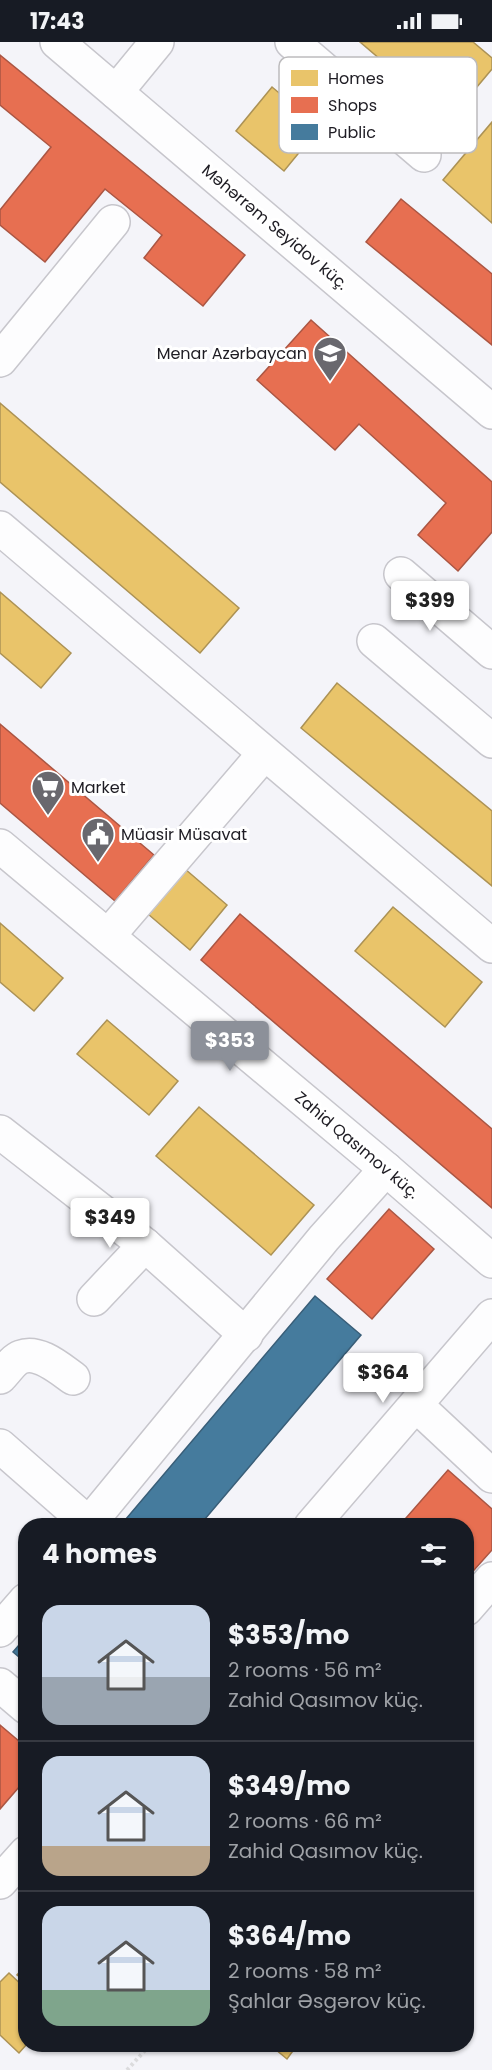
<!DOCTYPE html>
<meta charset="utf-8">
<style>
body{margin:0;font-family:Poppins,sans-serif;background:#20242c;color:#f1f3f6;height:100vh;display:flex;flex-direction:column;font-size:22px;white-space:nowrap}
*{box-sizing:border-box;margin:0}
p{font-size:20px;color:#9ea1a6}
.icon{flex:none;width:33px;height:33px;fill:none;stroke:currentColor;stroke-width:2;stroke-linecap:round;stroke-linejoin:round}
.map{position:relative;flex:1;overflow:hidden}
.sheet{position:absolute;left:18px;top:1476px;width:456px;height:534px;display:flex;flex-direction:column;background:#171b24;border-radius:24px;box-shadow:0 2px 4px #0004}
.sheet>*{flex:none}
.price{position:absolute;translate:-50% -51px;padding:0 14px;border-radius:6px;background:#fff;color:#222;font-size:20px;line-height:39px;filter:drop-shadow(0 2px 3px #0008)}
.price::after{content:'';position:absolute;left:50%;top:36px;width:18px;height:14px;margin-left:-9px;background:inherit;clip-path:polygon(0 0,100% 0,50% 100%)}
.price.selected{background:#8c9099;color:#fff}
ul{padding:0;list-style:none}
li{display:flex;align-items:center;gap:18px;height:150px;padding:0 24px}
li+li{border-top:2px solid #363941}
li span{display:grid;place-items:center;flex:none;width:168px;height:120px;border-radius:18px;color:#555}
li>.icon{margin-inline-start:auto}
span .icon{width:72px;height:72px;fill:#fffc;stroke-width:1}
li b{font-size:26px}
h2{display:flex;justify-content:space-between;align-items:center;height:72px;padding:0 24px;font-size:26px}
.status{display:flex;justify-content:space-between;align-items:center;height:42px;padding:0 30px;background:#171b24;direction:ltr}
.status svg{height:16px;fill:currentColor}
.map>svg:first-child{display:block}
.homes{fill:#e9c46a;stroke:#ac9255;stroke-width:1.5}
.shops{fill:#e76f51;stroke:#ab5643;stroke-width:1.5}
.public{fill:#457b9d;stroke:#395e78;stroke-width:1.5}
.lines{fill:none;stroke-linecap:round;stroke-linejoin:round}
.minor-casing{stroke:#c7c6cc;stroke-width:36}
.major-casing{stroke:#c7c6cc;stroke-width:36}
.path{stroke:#dbdbdd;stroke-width:4;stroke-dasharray:3 3;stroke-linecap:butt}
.minor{stroke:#fdfdfe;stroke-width:33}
.major{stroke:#fdfdfe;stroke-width:33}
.labels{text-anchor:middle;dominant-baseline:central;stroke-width:6;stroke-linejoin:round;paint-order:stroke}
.street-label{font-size:16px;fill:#1e1c23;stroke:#fff}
.poi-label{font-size:16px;fill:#1e1c23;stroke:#fff;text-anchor:start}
.key{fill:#fff;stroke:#bcbbbd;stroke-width:1.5}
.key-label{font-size:16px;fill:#1e1c23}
</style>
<div class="status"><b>17:43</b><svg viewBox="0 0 49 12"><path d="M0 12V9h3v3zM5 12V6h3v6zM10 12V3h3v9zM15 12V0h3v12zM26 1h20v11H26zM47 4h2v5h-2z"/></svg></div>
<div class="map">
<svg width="492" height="2028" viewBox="0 0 492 2028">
<rect width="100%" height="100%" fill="#f4f4f9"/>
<g class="homes">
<path d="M360,0H473L492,16V27L450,77Z"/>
<path d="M272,45L320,85L284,129L236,89Z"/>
<path d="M492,80V181L443,138Z"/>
<path d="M0,361L239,566L200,611L0,440Z"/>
<path d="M0,550L71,611L41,646L0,611Z"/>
<path d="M337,641L492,769V844L301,686Z"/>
<path d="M185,827L227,863L190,908L148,872Z"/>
<path d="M393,865L482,940L445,985L355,909Z"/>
<path d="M0,881L63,936L34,969L0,940Z"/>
<path d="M107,978L178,1039L149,1073L77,1012Z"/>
<path d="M199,1065L314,1163L271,1213L156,1114Z"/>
<path d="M26,1923V1940L17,1933Z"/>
<path d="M9,1931L26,1947L27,2002L19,2011L0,1993V1940Z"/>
<path d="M269,2002H298L287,2017Z"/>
</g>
<g class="shops">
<path d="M0,13L245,213L203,264L144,216L162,193L105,147L45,220L0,183V168L51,105L0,63Z"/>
<path d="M401,157L492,232V303L366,200Z"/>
<path d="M311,278L492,440V490L458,529L418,493L446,461L359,382L335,408L257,338Z"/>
<path d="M0,682L154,813L115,859L0,761Z"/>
<path d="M240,872L492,1087V1166L201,918Z"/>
<path d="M389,1167L434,1207L372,1277L327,1237Z"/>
<path d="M448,1428L492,1467V1508L466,1537V1484H399Z"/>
<path d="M0,1683L26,1705V1737L0,1767Z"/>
</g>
<g class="public">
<path d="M315,1254L361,1293L199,1484H120Z"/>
<path d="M26,1595V1621L13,1610Z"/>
</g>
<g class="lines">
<defs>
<g id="minor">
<path d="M292,0L424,113"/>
<path d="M116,50L157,0"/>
<path d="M0,318L113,180"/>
<path d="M0,486L492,904"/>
<path d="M401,532L492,610"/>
<path d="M374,599L492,699"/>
<path d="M0,804L386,1127L492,1219"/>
<path d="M108,894L264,712"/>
<path d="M0,1090L145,1203L246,1293"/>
<path d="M94,1257L145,1203"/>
<path d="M0,1335C6,1329 13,1318 21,1315C39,1308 60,1327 73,1336"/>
<path d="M416,1363L492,1434"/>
<path d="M0,1404L89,1482"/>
<path d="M87,1484L324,1196L386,1127"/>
<path d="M311,1484L492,1274"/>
<path d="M466,1567L492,1537"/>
<path d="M0,1588L26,1558"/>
<path d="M0,1643L26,1665"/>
<path d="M0,1840L26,1811"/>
</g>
<path id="major" d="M57,0L492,370"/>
</defs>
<use href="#minor" class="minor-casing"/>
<use href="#major" class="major-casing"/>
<path class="path" d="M127,2028L151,2002"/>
<use href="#minor" class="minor"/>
<use href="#major" class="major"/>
</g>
<defs>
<symbol id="university-pin" viewBox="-11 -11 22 30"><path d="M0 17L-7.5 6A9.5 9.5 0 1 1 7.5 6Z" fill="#69686e" stroke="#fff"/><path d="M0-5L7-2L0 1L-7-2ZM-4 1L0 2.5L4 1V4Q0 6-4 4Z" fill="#fff"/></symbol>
<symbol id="supermarket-pin" viewBox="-11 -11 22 30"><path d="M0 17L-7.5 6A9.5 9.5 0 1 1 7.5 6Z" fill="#69686e" stroke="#fff"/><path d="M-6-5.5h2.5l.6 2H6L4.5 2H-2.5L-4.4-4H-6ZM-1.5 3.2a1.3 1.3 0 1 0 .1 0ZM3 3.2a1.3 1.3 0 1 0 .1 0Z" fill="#fff"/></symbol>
<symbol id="civic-pin" viewBox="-11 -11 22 30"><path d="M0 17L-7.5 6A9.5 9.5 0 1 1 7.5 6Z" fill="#69686e" stroke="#fff"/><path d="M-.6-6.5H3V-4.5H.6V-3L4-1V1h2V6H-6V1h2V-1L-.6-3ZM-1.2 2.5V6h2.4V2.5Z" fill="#fff"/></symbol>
</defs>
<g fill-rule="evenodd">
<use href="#university-pin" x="311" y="292" width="38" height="52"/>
<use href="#supermarket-pin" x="29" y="726" width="38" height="52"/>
<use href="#civic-pin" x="79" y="773" width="38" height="52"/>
</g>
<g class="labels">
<g class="street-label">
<text transform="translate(275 185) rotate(40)">Məhərrəm Seyidov küç.</text>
<text transform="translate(357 1103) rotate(40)">Zahid Qasımov küç.</text>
</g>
<g class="poi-label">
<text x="307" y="311" text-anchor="end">Menar Azərbaycan</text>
<text x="71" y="745">Market</text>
<text x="121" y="792">Müasir Müsavat</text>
</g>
</g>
<rect x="279" y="15" width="198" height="96" rx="9" class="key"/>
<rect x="291" y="28" width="27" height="16" fill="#e9c46a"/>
<rect x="291" y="55" width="27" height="16" fill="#e76f51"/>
<rect x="291" y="82" width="27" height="16" fill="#457b9d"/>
<g class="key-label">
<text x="328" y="42">Homes</text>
<text x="328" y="69">Shops</text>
<text x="328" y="96">Public</text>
</g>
</svg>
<b class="price" style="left:430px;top:590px">$399</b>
<b class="price selected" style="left:230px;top:1030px">$353</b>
<b class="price" style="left:110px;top:1207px">$349</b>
<b class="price" style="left:383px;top:1362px">$364</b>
<section class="sheet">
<h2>4 homes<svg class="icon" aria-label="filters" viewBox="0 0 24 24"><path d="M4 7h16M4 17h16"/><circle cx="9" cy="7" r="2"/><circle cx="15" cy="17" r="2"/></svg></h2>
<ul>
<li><span style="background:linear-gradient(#c9d6e8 60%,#9aa5b1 0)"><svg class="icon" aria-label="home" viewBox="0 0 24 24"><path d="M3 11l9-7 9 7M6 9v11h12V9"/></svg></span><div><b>$353/mo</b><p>2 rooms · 56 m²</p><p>Zahid Qasımov küç.</p></div></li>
<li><span style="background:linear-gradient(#c9d6e8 75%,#b9a48a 0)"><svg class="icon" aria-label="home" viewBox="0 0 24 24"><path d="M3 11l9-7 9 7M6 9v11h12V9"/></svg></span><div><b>$349/mo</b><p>2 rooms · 66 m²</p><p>Zahid Qasımov küç.</p></div></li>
<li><span style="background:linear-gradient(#c9d6e8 70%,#7fa58c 0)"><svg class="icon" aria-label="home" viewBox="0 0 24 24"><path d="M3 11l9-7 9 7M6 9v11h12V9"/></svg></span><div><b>$364/mo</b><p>2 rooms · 58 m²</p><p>Şahlar Əsgərov küç.</p></div></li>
</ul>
</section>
</div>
